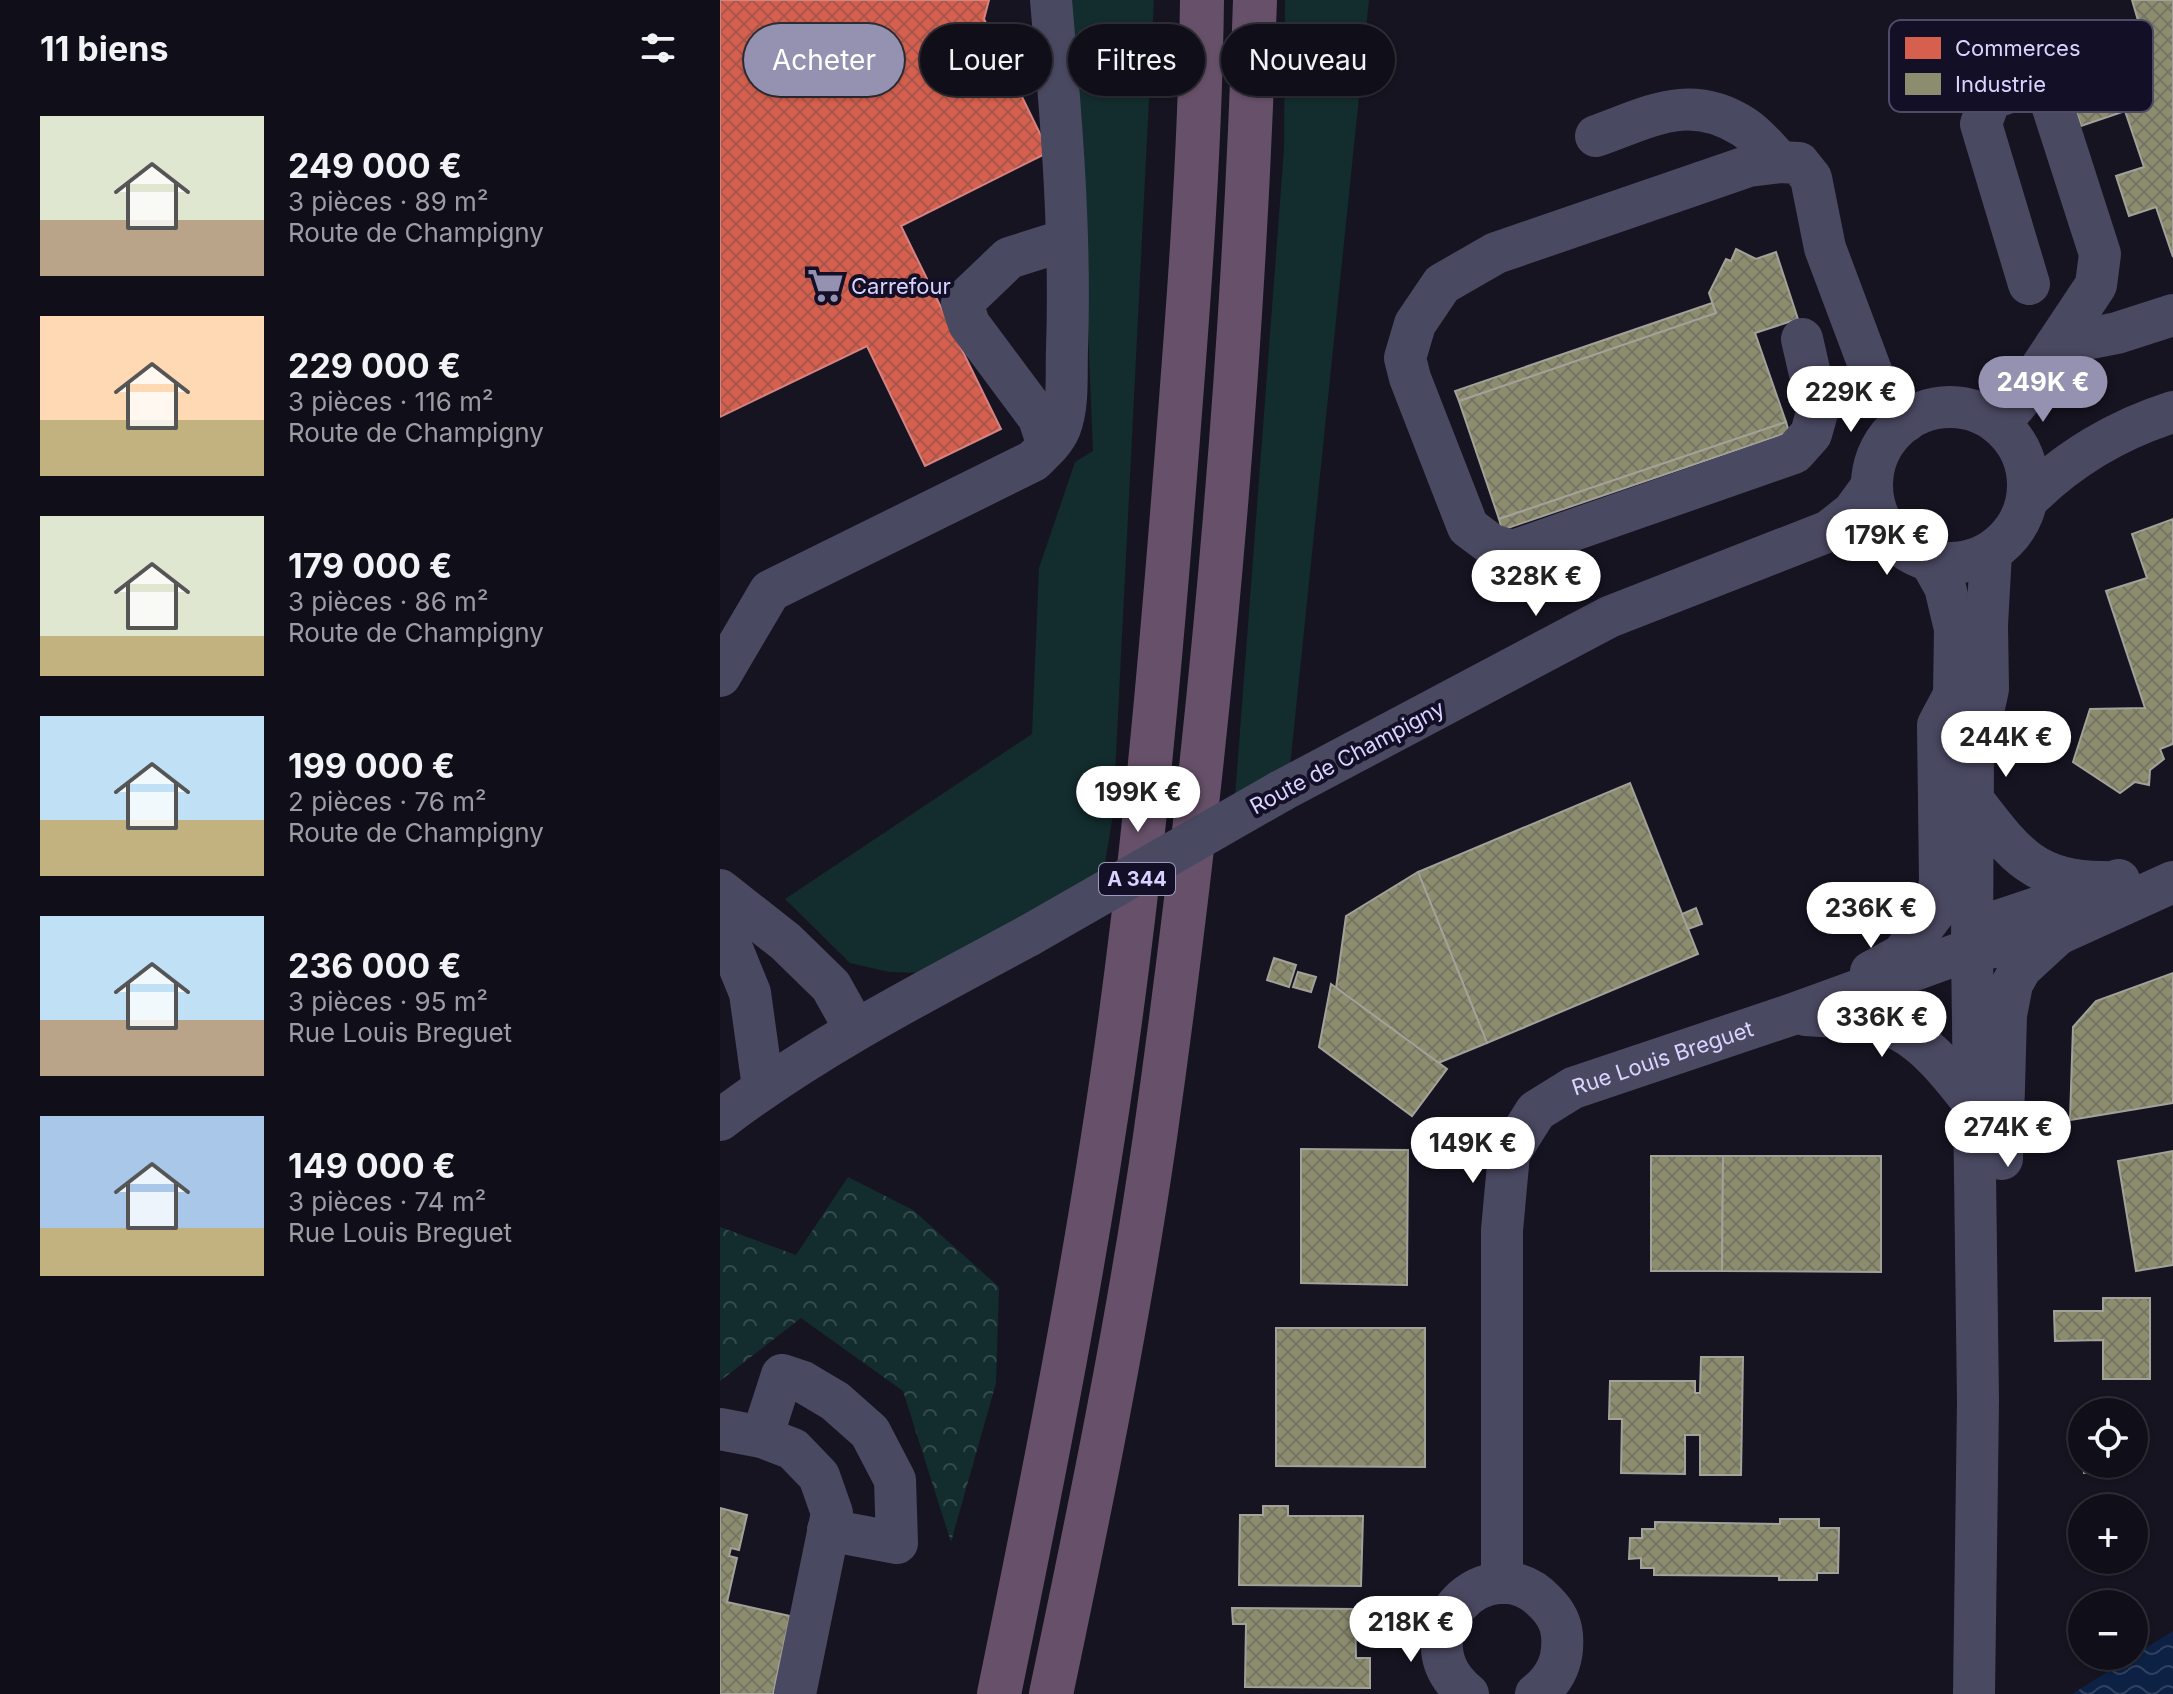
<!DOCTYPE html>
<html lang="fr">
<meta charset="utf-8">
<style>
body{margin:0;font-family:Inter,sans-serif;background:#1e1d26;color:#f1f3f6;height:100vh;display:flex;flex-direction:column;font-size:30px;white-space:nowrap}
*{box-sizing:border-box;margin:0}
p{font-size:26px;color:#9c9ca2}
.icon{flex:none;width:44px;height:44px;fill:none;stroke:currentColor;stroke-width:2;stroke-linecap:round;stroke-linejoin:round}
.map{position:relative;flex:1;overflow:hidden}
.drawer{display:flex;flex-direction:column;background:#100f19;width:720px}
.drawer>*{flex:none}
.guide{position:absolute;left:24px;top:24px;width:760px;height:72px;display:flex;gap:16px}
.controls{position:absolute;left:1348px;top:1398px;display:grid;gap:16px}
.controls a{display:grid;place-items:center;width:80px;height:80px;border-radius:50%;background:#100f19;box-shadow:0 2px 6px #0004,0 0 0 2px #302f38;font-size:40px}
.price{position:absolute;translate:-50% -68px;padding:0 18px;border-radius:28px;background:#fff;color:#222;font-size:26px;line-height:52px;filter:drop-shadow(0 2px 4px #0008)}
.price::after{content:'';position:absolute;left:50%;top:48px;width:24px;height:18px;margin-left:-12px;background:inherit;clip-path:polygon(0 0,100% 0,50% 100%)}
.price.active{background:#9591b1;color:#fff}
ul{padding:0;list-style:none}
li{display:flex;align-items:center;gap:24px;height:200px;padding:0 40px}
li span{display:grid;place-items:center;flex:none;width:224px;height:160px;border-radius:0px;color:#555}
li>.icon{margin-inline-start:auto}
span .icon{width:96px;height:96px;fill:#fffc;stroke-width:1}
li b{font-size:34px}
h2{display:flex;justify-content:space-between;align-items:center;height:96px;padding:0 40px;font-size:34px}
.pill{padding:0 28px;border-radius:36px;background:#100f19;box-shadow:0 2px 6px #0004,0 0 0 2px #302f38;font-size:28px;line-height:72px}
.pill.active{background:#9591b1;color:#fff}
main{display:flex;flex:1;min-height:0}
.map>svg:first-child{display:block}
.grass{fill:#132c2d}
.forest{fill:url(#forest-crowns)}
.water{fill:url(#water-waves)}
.shops{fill:url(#shops-cross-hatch);stroke:#d78382;stroke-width:2}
.industry{fill:url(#industry-cross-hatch);stroke:#a3a29a;stroke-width:2}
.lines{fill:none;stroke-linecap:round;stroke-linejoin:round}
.minor{stroke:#4a4962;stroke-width:42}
.highway{stroke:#67516a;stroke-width:44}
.minor-bridge{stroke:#4a4962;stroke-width:42}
.labels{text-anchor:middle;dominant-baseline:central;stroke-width:8;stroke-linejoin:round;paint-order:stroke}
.shield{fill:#130f26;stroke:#9e99be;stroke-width:2}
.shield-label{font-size:20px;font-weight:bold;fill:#d9d4ff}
.poi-label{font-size:22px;fill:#d9d4ff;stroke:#130f26;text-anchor:start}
.street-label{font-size:22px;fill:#d9d4ff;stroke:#130f26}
.key{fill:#130f26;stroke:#4e4a67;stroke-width:2}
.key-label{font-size:22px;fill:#d9d4ff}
</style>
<main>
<section class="drawer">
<h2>11 biens<svg class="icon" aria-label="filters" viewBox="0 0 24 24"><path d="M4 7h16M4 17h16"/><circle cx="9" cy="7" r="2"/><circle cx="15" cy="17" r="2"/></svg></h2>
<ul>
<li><span style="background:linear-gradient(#dfe7d0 65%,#b9a48a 0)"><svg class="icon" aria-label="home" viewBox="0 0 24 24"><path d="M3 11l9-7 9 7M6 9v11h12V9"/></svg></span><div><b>249 000 €</b><p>3 pièces · 89 m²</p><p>Route de Champigny</p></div></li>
<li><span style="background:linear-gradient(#ffd9b3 65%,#c2b280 0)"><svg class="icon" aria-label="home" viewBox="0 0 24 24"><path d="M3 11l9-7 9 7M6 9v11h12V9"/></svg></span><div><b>229 000 €</b><p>3 pièces · 116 m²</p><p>Route de Champigny</p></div></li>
<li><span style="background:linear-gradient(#dfe7d0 75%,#c2b280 0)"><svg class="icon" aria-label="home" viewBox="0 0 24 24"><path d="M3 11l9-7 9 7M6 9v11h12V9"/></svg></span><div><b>179 000 €</b><p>3 pièces · 86 m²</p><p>Route de Champigny</p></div></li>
<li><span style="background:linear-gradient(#bfe0f5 65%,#c2b280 0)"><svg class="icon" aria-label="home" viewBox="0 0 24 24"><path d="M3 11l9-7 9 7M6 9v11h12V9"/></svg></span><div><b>199 000 €</b><p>2 pièces · 76 m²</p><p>Route de Champigny</p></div></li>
<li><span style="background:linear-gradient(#bfe0f5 65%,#b9a48a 0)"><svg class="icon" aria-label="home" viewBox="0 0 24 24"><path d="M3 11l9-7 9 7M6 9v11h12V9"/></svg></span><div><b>236 000 €</b><p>3 pièces · 95 m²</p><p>Rue Louis Breguet</p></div></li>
<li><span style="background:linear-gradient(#a9c7e8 70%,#c2b280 0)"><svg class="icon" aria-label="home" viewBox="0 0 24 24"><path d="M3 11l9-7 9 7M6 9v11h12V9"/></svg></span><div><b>149 000 €</b><p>3 pièces · 74 m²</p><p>Rue Louis Breguet</p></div></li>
</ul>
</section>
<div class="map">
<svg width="1453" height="1694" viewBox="0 0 1453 1694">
<defs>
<pattern id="forest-crowns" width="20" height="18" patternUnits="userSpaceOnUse" patternTransform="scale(2)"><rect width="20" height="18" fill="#132c2d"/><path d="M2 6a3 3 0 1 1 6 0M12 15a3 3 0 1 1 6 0" fill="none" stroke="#354a4c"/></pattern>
<pattern id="water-waves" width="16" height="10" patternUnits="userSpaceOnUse" patternTransform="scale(2)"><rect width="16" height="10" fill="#0d2144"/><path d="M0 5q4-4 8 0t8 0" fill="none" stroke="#304060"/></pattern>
<pattern id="shops-cross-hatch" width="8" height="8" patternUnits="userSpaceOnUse" patternTransform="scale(2)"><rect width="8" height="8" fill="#d6604d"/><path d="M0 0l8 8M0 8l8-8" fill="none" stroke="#a9564d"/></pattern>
<pattern id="industry-cross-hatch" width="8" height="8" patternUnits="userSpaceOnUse" patternTransform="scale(2)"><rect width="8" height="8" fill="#8c8c6e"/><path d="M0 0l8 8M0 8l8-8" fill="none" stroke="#767564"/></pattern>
</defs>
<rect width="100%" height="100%" fill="#161421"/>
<g class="grass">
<path d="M347,0H434L393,815L384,869L204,973L169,972L130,963L65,899L312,734L319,568L355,462L373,451L361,162Z"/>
<path d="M565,0H649L570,767L515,797L564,149Z"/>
</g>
<path class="forest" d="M128,1177L193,1210L279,1287L276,1383L231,1542L183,1391L81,1318L0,1381V1227L76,1255Z"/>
<path class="water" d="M1453,1631V1694H1352Z"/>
<path class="shops" d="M0,0H269L264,19L329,152L181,226L281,429L205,466L147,346L0,417Z"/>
<g class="industry">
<path d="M1412,0H1453V257L1436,207L1409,216L1396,176L1424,167L1405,111L1361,126L1340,61L1422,34Z"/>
<path d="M1016,249L1036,259L1056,252L1078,319L1035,333L1066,422L779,519L739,401L996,313L989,293L1006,259L1011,261Z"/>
<path d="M992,303L996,313L739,401L735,391Z"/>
<path d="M1066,422L1069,432L782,530L779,519Z"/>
<path d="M1453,519V744L1440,749L1444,759L1430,770L1429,785L1415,782L1400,793L1353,762L1370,709L1425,708L1386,591L1427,578L1412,534Z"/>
<path d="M910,783L978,954L767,1043L698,872Z"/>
<path d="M698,872L767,1043L718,1063L616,988L626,916Z"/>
<path d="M976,908L982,924L968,929L962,914Z"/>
<path d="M554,958L576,965L569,987L547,980Z"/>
<path d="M578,972L596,977L591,992L573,987Z"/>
<path d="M1453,973V1103L1350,1120L1353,1027L1376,1001Z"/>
<path d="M611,984L727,1069L692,1116L599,1047Z"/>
<path d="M581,1149L688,1150L687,1285L581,1283Z"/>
<path d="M1453,1151V1265L1416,1271L1398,1161Z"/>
<path d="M931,1156H1003L1002,1271H931Z"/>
<path d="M1003,1156H1161V1272L1002,1271Z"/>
<path d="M1383,1298H1430V1379H1383V1340L1335,1341L1334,1311H1383Z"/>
<path d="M556,1328H705V1467L556,1466Z"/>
<path d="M981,1357H1023L1021,1475H980V1435H965V1474L901,1473L902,1419H889L890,1381H975V1393H980Z"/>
<path d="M1363,1464H1405L1406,1470L1364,1473Z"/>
<path d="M543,1506H568V1516H643L641,1586L519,1585L520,1515H543Z"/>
<path d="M0,1508L27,1515L19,1550L11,1548L9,1556L17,1558L7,1602L70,1616L53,1694H0Z"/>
<path d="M1060,1519H1099V1528H1119L1118,1573H1097V1580H1059V1576L934,1575V1568H921V1558L909,1559L910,1538H922V1529H935V1522L1060,1524Z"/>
<rect x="1356" y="1523" width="6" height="20"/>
<path d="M512,1608L635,1609L636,1658H650V1688L525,1687L526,1624H513Z"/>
</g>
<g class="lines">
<g class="minor">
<path d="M876,136C930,117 970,92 1024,127C1038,136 1049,151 1060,162"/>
<path d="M1082,339L1098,409L1091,434L1074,453L793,551L772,545L748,527L690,378L685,358L695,324L722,284L776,253L1029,166L1060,162L1079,163L1091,178L1105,248L1153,376L1186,421"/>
<path d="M1336,345L1397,333L1453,315"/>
<circle cx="1230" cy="485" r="78"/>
<path d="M1279,424L1298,402L1376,285L1380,254L1324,80L1270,99L1261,124L1309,284"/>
<path d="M328,446L319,418L249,324L242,303L289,258L346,240"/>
<path d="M1308,499C1348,459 1399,429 1453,412"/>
<path d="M1211,562L1225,587L1235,629L1234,695L1243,723"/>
<path d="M0,676L50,591L313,461C323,451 334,442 340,428C349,405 346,373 347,349C351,232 341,116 331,0"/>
<path d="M561,791L889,617L1109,531L1133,512L1152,486"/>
<path d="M1253,800C1293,852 1314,883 1384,882"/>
<path d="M0,890L66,942L111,986L135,1029"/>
<path d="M0,919L30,993L43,1087"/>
<path d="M1265,932L1278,921L1399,880"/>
<path d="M1151,972L1182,955L1216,910L1220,881L1218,725L1234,695"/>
<path d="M1086,1015C1110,1017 1138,1016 1161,1023C1200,1033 1231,1074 1254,1104"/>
<path d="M0,1120C96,1047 202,993 308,936"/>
<path d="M1282,1159L1286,1015L1292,984L1301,968L1338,934"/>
<path d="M0,1429L42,1437L73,1449L99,1476L112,1513L75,1694"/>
<path d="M42,1437L62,1375L83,1382L115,1401L150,1432L175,1480L177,1543L108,1530"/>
<path id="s1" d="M782,1583V1230L789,1154L816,1111L853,1088L1073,1014L1252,949L1276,947L1338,934L1453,882"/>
<path d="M748,1694C676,1636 769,1541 826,1603C835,1612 841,1623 842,1635C844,1660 836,1679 816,1694"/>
<path d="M1254,1694L1258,1401L1252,949L1253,758L1268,689L1267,625L1271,552"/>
</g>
<g class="highway">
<path d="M279,1694C317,1509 354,1324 383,1137C417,922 437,705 454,489C467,326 480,163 482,0"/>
<path d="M331,1694C370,1509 408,1324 435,1137C488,762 523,379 535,0"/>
</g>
<path class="minor-bridge" d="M308,936L561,791"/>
</g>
<defs>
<symbol id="supermarket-bare" viewBox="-9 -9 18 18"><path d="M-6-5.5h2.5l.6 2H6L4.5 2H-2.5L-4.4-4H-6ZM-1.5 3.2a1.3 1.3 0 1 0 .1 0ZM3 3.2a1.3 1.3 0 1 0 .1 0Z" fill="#9591b1" stroke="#130f26" stroke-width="2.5" paint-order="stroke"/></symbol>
</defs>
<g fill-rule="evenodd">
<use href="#supermarket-bare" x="80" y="260" width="51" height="51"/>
</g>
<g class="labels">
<rect class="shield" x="379" y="863" width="76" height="32" rx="6"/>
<g class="shield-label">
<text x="417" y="879">A 344</text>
</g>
<g class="poi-label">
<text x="131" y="286">Carrefour</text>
</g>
<g class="street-label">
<text transform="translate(627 757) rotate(-28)">Route de Champigny</text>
<text stroke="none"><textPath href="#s1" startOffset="618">Rue Louis Breguet</textPath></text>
</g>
</g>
<rect x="1169" y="20" width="264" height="92" rx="12" class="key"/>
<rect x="1185" y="37" width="36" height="22" fill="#d6604d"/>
<rect x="1185" y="73" width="36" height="22" fill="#8c8c6e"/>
<g class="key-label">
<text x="1235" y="56">Commerces</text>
<text x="1235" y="92">Industrie</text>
</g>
</svg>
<div class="controls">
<a><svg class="icon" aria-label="locate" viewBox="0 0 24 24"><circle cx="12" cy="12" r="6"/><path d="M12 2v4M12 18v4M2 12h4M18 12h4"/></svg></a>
<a>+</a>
<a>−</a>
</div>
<b class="price active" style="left:1323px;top:424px">249K €</b>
<b class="price" style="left:1131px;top:434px">229K €</b>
<b class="price" style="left:1167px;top:577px">179K €</b>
<b class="price" style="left:816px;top:618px">328K €</b>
<b class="price" style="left:1286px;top:779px">244K €</b>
<b class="price" style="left:418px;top:834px">199K €</b>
<b class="price" style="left:1151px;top:950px">236K €</b>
<b class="price" style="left:1162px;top:1059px">336K €</b>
<b class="price" style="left:1288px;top:1169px">274K €</b>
<b class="price" style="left:753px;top:1185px">149K €</b>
<b class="price" style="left:691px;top:1664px">218K €</b>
<div class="guide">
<a class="pill active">Acheter</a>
<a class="pill">Louer</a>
<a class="pill">Filtres</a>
<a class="pill">Nouveau</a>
</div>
</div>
</main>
